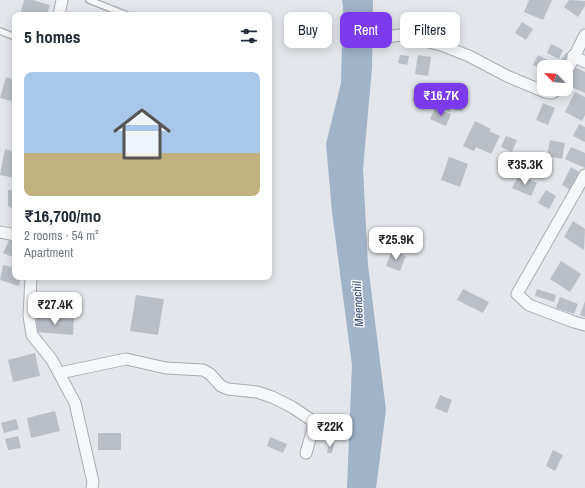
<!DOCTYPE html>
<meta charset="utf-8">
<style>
body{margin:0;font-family:"Archivo Narrow",sans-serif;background:#f2f2f3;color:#1f2937;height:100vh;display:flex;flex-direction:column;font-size:15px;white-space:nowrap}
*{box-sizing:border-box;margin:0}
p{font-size:13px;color:#747a83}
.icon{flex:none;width:22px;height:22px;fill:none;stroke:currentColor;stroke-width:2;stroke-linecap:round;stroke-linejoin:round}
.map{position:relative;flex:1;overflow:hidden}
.panel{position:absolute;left:12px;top:12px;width:260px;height:268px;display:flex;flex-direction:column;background:#fff;border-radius:8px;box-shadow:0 2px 10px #0003}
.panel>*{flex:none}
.banner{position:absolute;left:284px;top:12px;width:241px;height:36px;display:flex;gap:8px}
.needle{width:26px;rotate:294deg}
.controls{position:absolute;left:537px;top:60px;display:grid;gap:8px}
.controls a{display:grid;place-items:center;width:36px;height:36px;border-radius:8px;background:#fff;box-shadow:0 2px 10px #0003;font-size:20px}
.price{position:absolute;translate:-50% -34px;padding:0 9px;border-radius:8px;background:#fff;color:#222;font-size:13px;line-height:26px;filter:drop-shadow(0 1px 2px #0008)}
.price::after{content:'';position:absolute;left:50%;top:24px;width:12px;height:9px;margin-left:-6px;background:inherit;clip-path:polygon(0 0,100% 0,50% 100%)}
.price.current{background:#7c3aed;color:#fff}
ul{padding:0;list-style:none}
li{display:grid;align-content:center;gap:8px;height:212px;padding:0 12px}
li+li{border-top:1px solid #e0e1e3}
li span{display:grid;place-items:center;height:124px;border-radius:8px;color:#555}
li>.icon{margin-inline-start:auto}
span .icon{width:72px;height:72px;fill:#fffc;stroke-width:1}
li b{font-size:17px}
h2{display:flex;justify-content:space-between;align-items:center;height:48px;padding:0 12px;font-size:17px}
.tag{padding:0 14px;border-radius:8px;background:#fff;box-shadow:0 2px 10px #0003;font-size:14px;line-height:36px}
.tag.current{background:#7c3aed;color:#fff}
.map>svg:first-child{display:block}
.water{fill:#a0b3c9}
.building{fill:#babfc7}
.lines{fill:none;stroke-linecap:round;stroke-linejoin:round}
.service-casing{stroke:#a8adb4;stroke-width:8}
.minor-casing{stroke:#a8adb4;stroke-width:13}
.service{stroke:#f6f7f9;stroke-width:5.5}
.minor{stroke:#f6f7f9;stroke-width:11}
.labels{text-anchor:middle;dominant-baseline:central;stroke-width:3;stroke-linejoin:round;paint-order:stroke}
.water-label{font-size:12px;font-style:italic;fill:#375174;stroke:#f3f5f8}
</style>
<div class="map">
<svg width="585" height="488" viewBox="0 0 585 488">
<rect width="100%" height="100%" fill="#e3e6ea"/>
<path class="water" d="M342,0H373L372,68L363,169L368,265L386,410L376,488H347L352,365L332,212L326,144L341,83L343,6Z"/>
<g class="building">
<path d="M24,0H32L50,5L47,15H20Z"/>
<path d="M529,0H552L543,20L524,12Z"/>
<path d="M569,0L585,1V6L578,17L564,7Z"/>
<path d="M522,22L533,29L526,40L515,33Z"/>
<path d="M551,44L563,50L559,59L547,53Z"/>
<path d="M566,53L571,57L564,66L559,62Z"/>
<path d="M400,55L409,56L407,65L398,63Z"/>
<path d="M418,55L431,57L428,76L415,74Z"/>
<path d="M538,55L561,67H544V70L533,65Z"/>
<path d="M575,67L585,72V93L567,85Z"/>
<path d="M6,77L15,80V102L0,98Z"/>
<path d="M415,90L425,92L423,103L412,101Z"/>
<path d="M575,92L585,97V115L582,121L565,112Z"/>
<path d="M445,101L452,104L450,112L442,110Z"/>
<path d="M455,102L464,104L462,111L454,110Z"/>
<path d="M543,103L555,108L548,125L536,120Z"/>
<path d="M435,108L451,114L446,126L430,119Z"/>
<path d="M475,121L491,129L489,131L500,136L491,154L476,147L474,151L463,146Z"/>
<path d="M579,124L585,127V142L573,136Z"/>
<path d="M506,136L517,140L512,152L501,147Z"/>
<path d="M550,140L565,143L562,159L547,156Z"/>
<path d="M571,147L585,153V168L565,159Z"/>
<path d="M5,149L15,152V178L0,175Z"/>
<path d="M449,157L468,164L460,187L441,180Z"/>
<path d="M539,166L548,170L545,178L536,174Z"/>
<path d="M571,167L579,172L570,190L562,185Z"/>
<path d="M519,175L537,183L531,196L512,188Z"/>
<path d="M8,190H15V210L8,206Z"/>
<path d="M546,190L556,196L549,209L538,203Z"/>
<path d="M573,221L585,229L584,250L564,237Z"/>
<path d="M11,236L15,237V258L3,253Z"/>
<path d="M392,250L406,256L400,271L386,266Z"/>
<path d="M561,261L581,274L570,292L550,279Z"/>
<path d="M3,265L15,268V277H21L19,286L0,280Z"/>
<path d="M463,289L489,302L483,313L457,300Z"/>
<path d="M537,289L556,295L554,302L535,296Z"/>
<path d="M136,295L164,299L158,335L130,331Z"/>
<path d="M560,297L578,304L574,314L556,308Z"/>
<path d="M585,301V317L580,315Z"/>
<path d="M37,316L74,319L73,335L36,332Z"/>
<path d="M35,353L40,376L13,382L8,360Z"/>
<path d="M440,395L452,400L447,413L435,408Z"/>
<path d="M55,411L60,431L31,438L27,418Z"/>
<path d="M16,419L19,429L4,433L1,423Z"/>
<rect x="98" y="433" width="23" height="17"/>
<path d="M18,436L21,448L8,450L5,439Z"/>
<path d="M270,437L287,444L283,453L267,446Z"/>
<path d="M329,443H334L332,453H327Z"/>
<path d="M553,450L563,455L555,471L546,466Z"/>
</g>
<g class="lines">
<defs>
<g id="service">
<path d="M89,0L127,15"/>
<path d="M0,31L15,37"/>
</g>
<g id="minor">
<path d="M59,15L62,0"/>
<path d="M379,38L400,35L441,45L469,56L507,76L545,92L552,93L558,89"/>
<path d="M573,56L585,62"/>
<path d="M566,73L585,35"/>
<path d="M585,175L517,294L529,305L574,322L585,325"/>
<path d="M0,232L15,235"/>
<path d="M31,277L29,316L32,335L52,360L75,403L93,482L92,488"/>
<path d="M60,373L126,359L166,368L203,370L210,374L221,386L228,389L257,392L272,397L292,407L313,421L314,425L306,453"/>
</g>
</defs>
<use href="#service" class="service-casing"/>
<use href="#minor" class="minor-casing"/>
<use href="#service" class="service"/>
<use href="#minor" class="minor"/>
</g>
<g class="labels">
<g class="water-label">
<text transform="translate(358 304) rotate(-93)">Meenachil</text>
</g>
</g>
</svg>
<div class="controls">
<a><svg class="needle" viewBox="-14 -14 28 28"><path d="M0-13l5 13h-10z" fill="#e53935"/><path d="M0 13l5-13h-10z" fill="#747a83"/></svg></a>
</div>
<b class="price current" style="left:441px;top:117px">₹16.7K</b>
<b class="price" style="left:525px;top:186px">₹35.3K</b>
<b class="price" style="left:396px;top:261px">₹25.9K</b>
<b class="price" style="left:55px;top:326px">₹27.4K</b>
<b class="price" style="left:330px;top:448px">₹22K</b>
<div class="banner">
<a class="tag">Buy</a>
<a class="tag current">Rent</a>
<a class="tag">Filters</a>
</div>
<section class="panel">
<h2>5 homes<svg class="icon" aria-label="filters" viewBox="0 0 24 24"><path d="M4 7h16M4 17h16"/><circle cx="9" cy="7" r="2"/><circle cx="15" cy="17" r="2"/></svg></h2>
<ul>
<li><span style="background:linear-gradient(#a9c7e8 65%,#c2b280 0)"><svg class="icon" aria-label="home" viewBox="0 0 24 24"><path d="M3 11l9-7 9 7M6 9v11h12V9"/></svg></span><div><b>₹16,700/mo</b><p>2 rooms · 54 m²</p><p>Apartment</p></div></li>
</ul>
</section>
</div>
